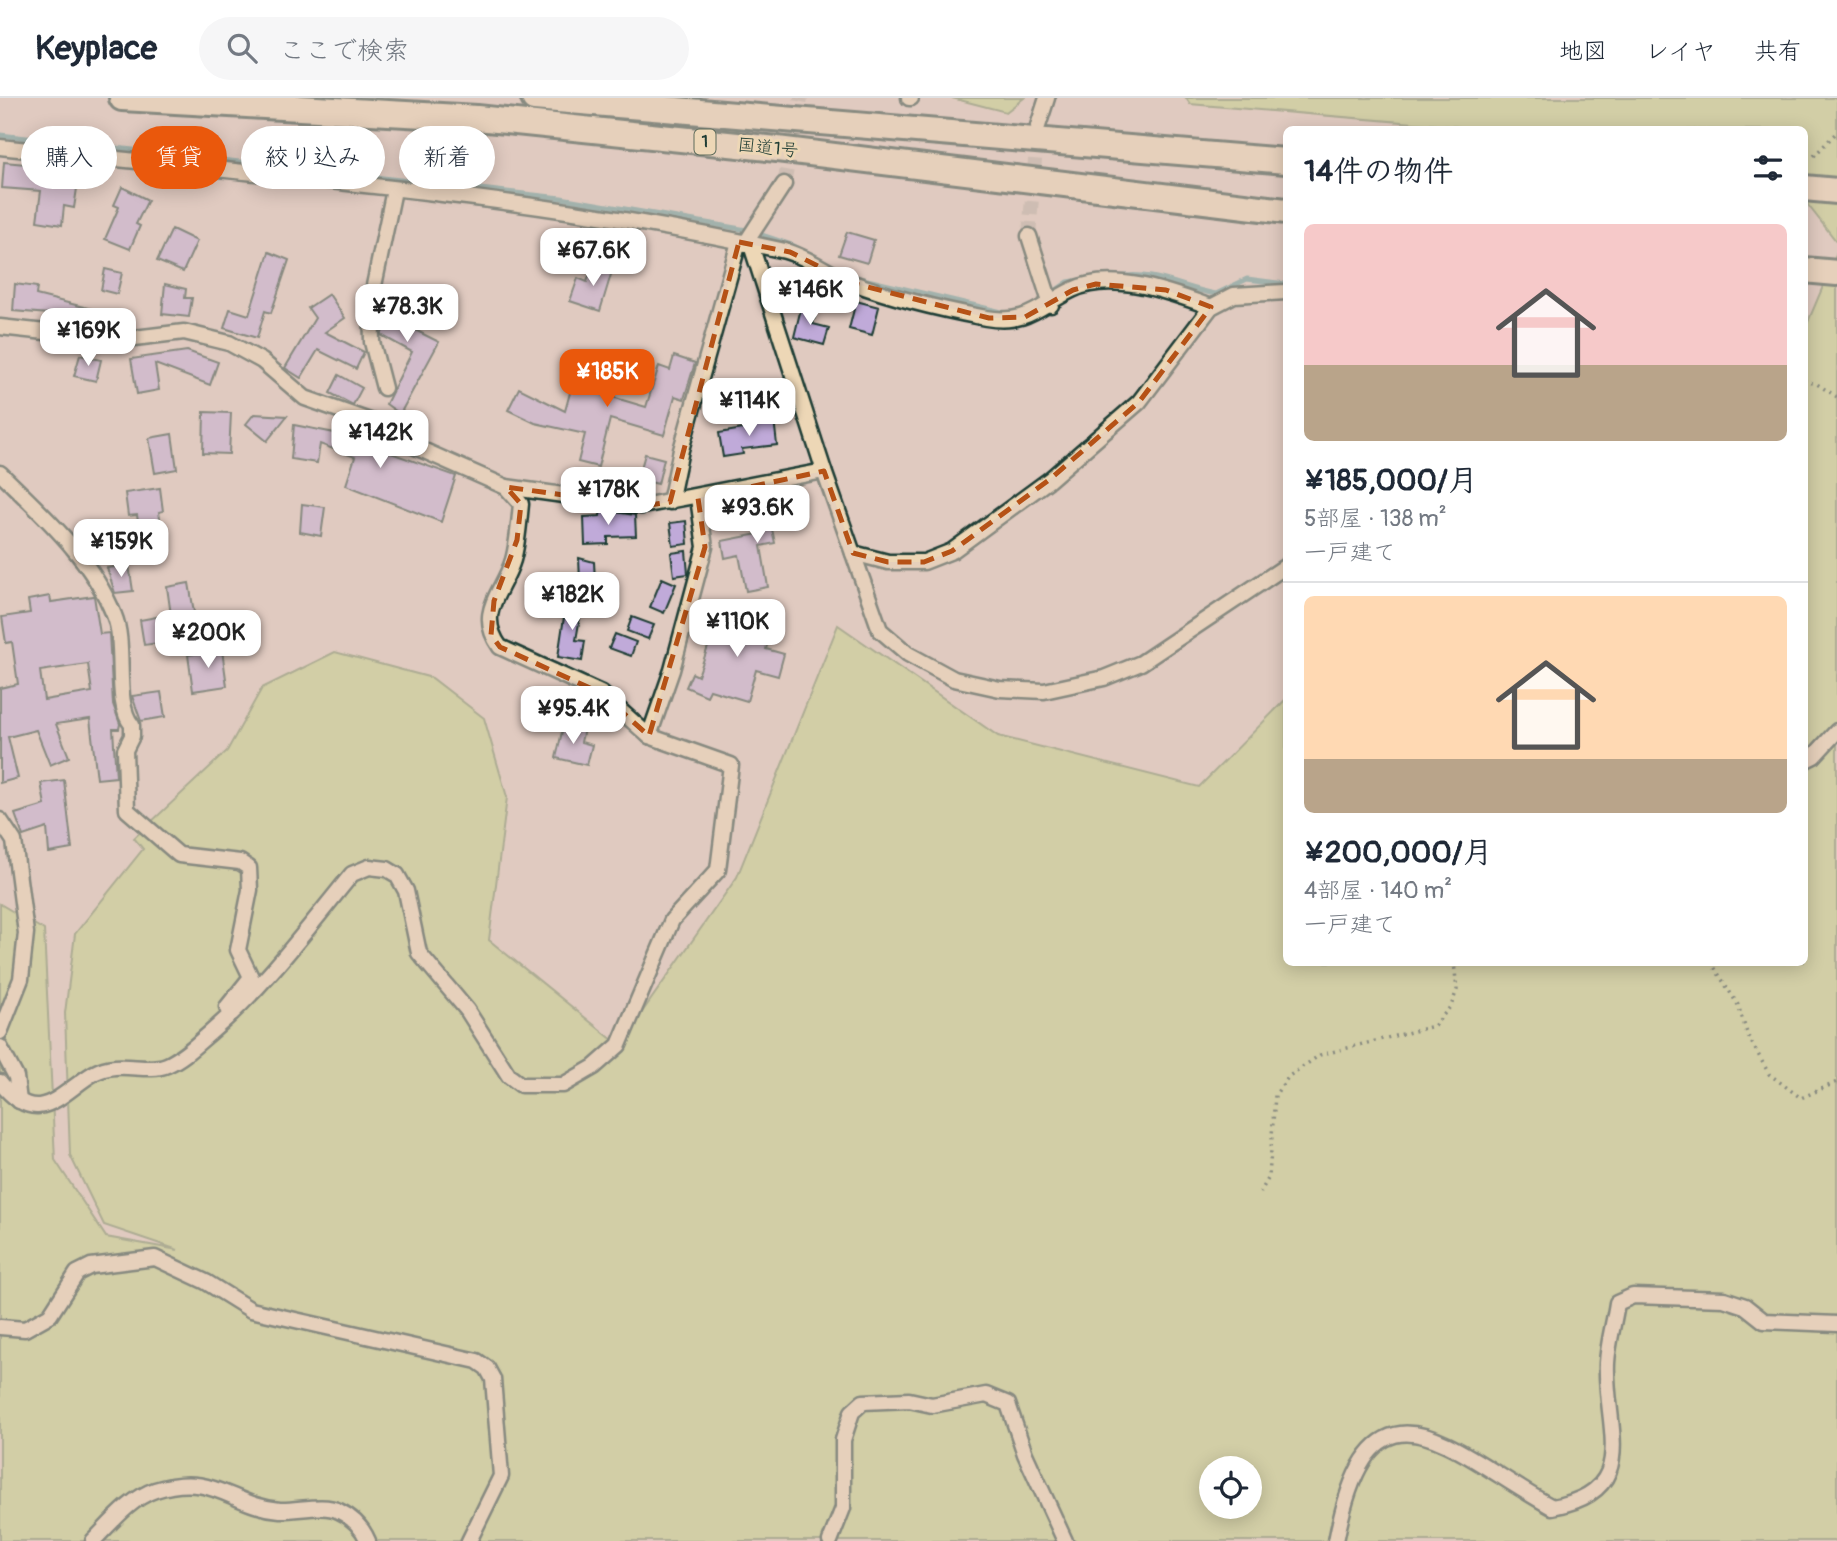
<!DOCTYPE html>
<html lang="ja">
<meta charset="utf-8">
<style>
body{margin:0;font-family:Pangolin,"Klee One",sans-serif;background:#f6f6f7;color:#1f2937;height:100vh;display:flex;flex-direction:column;font-size:26px;white-space:nowrap}
*{box-sizing:border-box;margin:0}
p{font-size:23px;color:#747a83}
.icon{flex:none;width:38px;height:38px;fill:none;stroke:currentColor;stroke-width:2;stroke-linecap:round;stroke-linejoin:round}
.map{position:relative;flex:1;overflow:hidden}
.drawer{position:absolute;left:1283px;top:28px;width:525px;height:840px;display:flex;flex-direction:column;background:#fff;border-radius:10px;box-shadow:0 4px 18px #0003}
.drawer>*{flex:none}
.guide{position:absolute;left:21px;top:28px;width:665px;height:63px;display:flex;gap:14px}
.tools{position:absolute;left:1199px;top:1358px;display:grid;gap:14px}
.tools a{display:grid;place-items:center;width:63px;height:63px;border-radius:50%;background:#fff;box-shadow:0 4px 18px #0003;font-size:35px}
.price{position:absolute;translate:-50% -60px;padding:0 16px;border-radius:14px;background:#fff;color:#222;font-size:23px;line-height:46px;filter:drop-shadow(0 2px 4px #0008)}
.price::after{content:'';position:absolute;left:50%;top:42px;width:21px;height:16px;margin-left:-10px;background:inherit;clip-path:polygon(0 0,100% 0,50% 100%)}
.price.selected{background:#ea580c;color:#fff}
ul{padding:0;list-style:none}
li{display:grid;align-content:center;gap:14px;height:371px;padding:0 21px}
li+li{border-top:2px solid #e0e1e3}
li span{display:grid;place-items:center;height:217px;border-radius:10px;color:#555}
li>.icon{margin-inline-start:auto}
span .icon{width:126px;height:126px;fill:#fffc;stroke-width:1}
li b{font-size:30px}
h2{display:flex;justify-content:space-between;align-items:center;height:84px;padding:0 21px;font-size:30px}
.tag{padding:0 24px;border-radius:32px;background:#fff;box-shadow:0 4px 18px #0003;font-size:24px;line-height:63px}
.tag.selected{background:#ea580c;color:#fff}
header{display:flex;align-items:center;gap:42px;box-sizing:border-box;height:98px;padding:0 35px;background:#fff;border-bottom:2px solid #e0e1e3}
header strong{font-size:33px}
nav{display:flex;gap:38px;margin-inline-start:auto;font-size:24px}
.search{width:490px;height:63px;background:#f6f6f7;display:flex;align-items:center;gap:18px;box-sizing:border-box;padding:0 24px;border-radius:38px;color:#747a83;font-size:26px}
.map>svg:first-child{display:block}
.green{fill:#c0d287;stroke:#70885e;stroke-width:2;fill-rule:evenodd}
.lines{fill:none;stroke-linecap:round;stroke-linejoin:round}
.stream{stroke:#589596;stroke-width:5}
.building{fill:#c0aad9;stroke:#1f3d34;stroke-width:2;fill-rule:evenodd}
.minor-tunnel{stroke:#b9aea4;stroke-width:14;stroke-dasharray:14 7;stroke-linecap:butt}
.minor-casing{stroke:#1f3d34;stroke-width:19}
.trunk-casing{stroke:#1f3d34;stroke-width:30}
.path{stroke:#1f3d34;stroke-width:3.5;stroke-dasharray:2 5;stroke-linecap:butt}
.minor{stroke:#edd7b6;stroke-width:14}
.trunk{stroke:#edd7b6;stroke-width:24}
.marked{fill:none;stroke:#b65216;stroke-width:5;stroke-dasharray:14 9;stroke-linejoin:round}
.labels{text-anchor:middle;dominant-baseline:central;stroke-width:6;stroke-linejoin:round;paint-order:stroke}
.shield{fill:#edd7b6;stroke:#5d6b5b;stroke-width:2}
.shield-label{font-size:16px;font-weight:bold;fill:#1f3d34}
.street-label{font-size:18px;fill:#1f3d34;stroke:#edd7b6}
</style>
<header>
<strong>Keyplace</strong>
<div class="search"><svg class="icon" aria-label="search" viewBox="0 0 24 24"><circle cx="10" cy="10" r="6"/><path d="M15 15l6 6"/></svg>ここで検索</div>
<nav><a>地図</a><a>レイヤ</a><a>共有</a></nav>
</header>
<div class="map">
<svg width="1837" height="1443" viewBox="0 0 1837 1443">
<rect width="100%" height="100%" fill="#e0cac0"/>
<filter id="ink" filterUnits="userSpaceOnUse"><feTurbulence type="fractalNoise" baseFrequency=".0143" numOctaves="2"/><feDisplacementMap in="SourceGraphic" scale="14" xChannelSelector="R" yChannelSelector="G"/><feConvolveMatrix kernelMatrix="1 2 1 2 8 2 1 2 1" color-interpolation-filters="sRGB"/></filter>
<g filter="url(#ink)">
<g class="green">
<path d="M952,0H1024L1006,14Z"/>
<path d="M1186,0H1837V144L1804,102V32L1484,31L1190,6Z"/>
<path d="M1837,155V1443H0V806L44,832L55,1062L106,1139L178,1152L104,1127L70,1057L65,915L75,836L143,751L134,740L227,653L262,590L335,554L432,580L484,620L507,699L489,842L619,947L737,779L838,527L998,638L1199,689L1286,601V864H1804V225L1808,224ZM1211,1370H1250V1409H1211Z"/>
</g>
<g class="lines">
<g class="stream">
<path d="M0,37L561,100L747,132L792,147L825,164"/>
<path d="M1118,179C1153,172 1182,190 1216,196L1247,181L1286,186"/>
<path d="M859,180L1006,215"/>
<path d="M1049,197L1068,184L1087,181"/>
</g>
</g>
<g class="building">
<path d="M4,64L80,71L74,110L64,108L62,127L37,123L41,93L2,90Z"/>
<path d="M122,89L148,102L136,126L140,128L130,151L105,141L119,109L114,107Z"/>
<path d="M172,131L197,143L183,174L157,163Z"/>
<path d="M847,134L874,142L867,165L839,157Z"/>
<path d="M269,154L289,162L271,215L265,213L257,240L224,230L230,211L249,217Z"/>
<path d="M594,164L613,170L600,213L570,203L578,180L587,184Z"/>
<path d="M105,171L122,175L117,196L101,192Z"/>
<path d="M15,186L37,189L36,197L92,211L91,220L75,218L73,227L48,222L49,216L13,213Z"/>
<path d="M165,186L186,191L185,200H192L189,219L162,216Z"/>
<path d="M390,191L426,206L415,232L439,244L400,316L386,306L412,254L381,237L393,211L383,207Z"/>
<path d="M329,196L345,220L325,234L364,254L356,271L318,252L301,280L285,270L315,220L308,210Z"/>
<path d="M856,203L879,209L872,237L849,231Z"/>
<path d="M802,206L817,210L813,226L829,230L824,247L794,239Z"/>
<path d="M187,253L218,264L210,287L155,266L159,292L137,296L131,261Z"/>
<path d="M80,257L101,262L96,283L74,278Z"/>
<path d="M674,258L695,265L684,301L675,298L664,337L610,321L598,369L578,364L585,336L535,325L508,312L519,290L565,313L574,280L594,286L592,293L646,309L659,268L670,272Z"/>
<path d="M339,277L362,290L353,307L330,295Z"/>
<path d="M204,314L231,315L229,356L203,355Z"/>
<path d="M254,316L287,318L267,343L246,326Z"/>
<path d="M774,321L777,347L742,351L743,356L723,359L719,335L755,329L754,324Z"/>
<path d="M344,326L389,344L385,353L456,378L441,424L346,387L355,359L320,346L317,365L291,361L294,327L340,336Z"/>
<path d="M172,336L177,371L155,375L149,340Z"/>
<path d="M645,356L664,361L658,386L638,381Z"/>
<path d="M609,382L631,388L629,396L606,393Z"/>
<path d="M160,390L163,413L159,414L166,459L144,463L137,417L128,418L125,395Z"/>
<path d="M781,403L787,428L772,431L775,445L761,448L768,489L746,493L739,457L725,460L722,443L758,436L752,409Z"/>
<path d="M302,406L325,409L321,438L300,434Z"/>
<path d="M601,412L635,417L636,438L608,439V446L585,447L584,419L600,418Z"/>
<path d="M686,423L688,446L673,448L670,425Z"/>
<path d="M686,453L688,476L674,478L671,455Z"/>
<path d="M579,460L594,464L595,483H580Z"/>
<path d="M129,467L133,493L115,495L107,470Z"/>
<path d="M662,480L676,486L664,515L650,509Z"/>
<path d="M189,485L195,520L172,524L167,489Z"/>
<path d="M50,498L51,504L94,498L100,536L109,535L113,606L120,626L119,631H113L116,679L97,681L90,621L56,626L69,659L50,667L36,632L8,639L18,680L0,685V590L18,586L12,544L6,545L2,519L30,515L28,502ZM88,566L92,594L44,602L40,573Z"/>
<path d="M567,499L583,502L576,542L585,543L582,563L558,559Z"/>
<path d="M737,506L763,514L757,537L769,541L766,551L784,556L778,578L756,572L747,603L710,592L707,598L686,589L692,575L698,578L711,540L727,546Z"/>
<path d="M162,518L166,544L144,547L140,522Z"/>
<path d="M632,519L654,527L648,541L627,533Z"/>
<path d="M615,536L636,544L631,558L609,550Z"/>
<path d="M222,552L227,588L193,593L188,557Z"/>
<path d="M161,594L165,619L141,623L132,598Z"/>
<path d="M564,625L584,631L581,644L592,647L587,667L556,660Z"/>
<path d="M64,682L72,751L49,755L47,730L23,738L15,716L45,707L41,685Z"/>
</g>
<g class="lines">
<g class="minor-tunnel">
<path d="M784,86L801,0"/>
<path d="M1029,138L1037,36"/>
</g>
<defs>
<g id="minor">
<path d="M909,0H911"/>
<path d="M1038,28L1047,0"/>
<path d="M0,49C262,77 528,96 785,153C809,159 830,177 853,185C893,200 944,212 986,220C1028,227 1039,208 1072,192C1112,172 1172,195 1211,209"/>
<path d="M1029,138L1051,207"/>
<path d="M745,146L784,86"/>
<path d="M751,147L824,373L880,532L908,556L954,581L1000,591L1044,593L1104,580L1141,565L1286,468"/>
<path d="M0,229L118,242L184,234L229,245L262,263L305,300L381,327L411,347L506,389L521,406C519,425 518,444 513,462C503,495 475,514 500,549L601,595L649,638L731,667L718,772L672,822L619,947L594,969L563,987H521L509,978L467,912L419,855L406,793L397,777L387,771L369,769L352,776C307,831 264,889 210,935C196,947 183,960 167,967C146,976 119,961 94,975C60,995 38,1033 0,984"/>
<path d="M384,290L372,244L371,202L394,92"/>
<path d="M0,375C43,417 91,459 114,517C127,547 113,605 132,627V638L125,652L127,712L179,757L240,764L249,770L250,792L238,852L251,879L227,909"/>
<path d="M506,389L642,408L824,373"/>
<path d="M670,404L681,352L739,144"/>
<path d="M853,455L888,464H924L952,453L1049,382L1139,304L1211,209L1234,197L1286,194"/>
<path d="M649,638L672,572L705,449L698,400"/>
<path d="M1804,663L1814,658L1837,633"/>
<path d="M0,722L14,743L26,835L21,881L0,934"/>
<path d="M0,949L16,979L19,1003"/>
<path d="M0,1229L25,1231L50,1217L77,1175L91,1168L155,1160L206,1184L251,1212L477,1263L487,1270L493,1281L501,1378L469,1443"/>
<path d="M93,1443C111,1425 131,1400 155,1392C214,1373 231,1408 280,1412C297,1413 324,1405 339,1413C352,1419 362,1429 368,1443"/>
<path d="M830,1443L843,1410V1342L852,1314L863,1304L909,1302L932,1307L986,1297L1008,1306L1025,1356L1065,1443"/>
<path d="M1336,1443C1371,1261 1450,1353 1552,1409C1643,1393 1604,1329 1607,1265C1608,1245 1614,1225 1617,1205L1633,1198L1724,1201L1745,1208L1764,1223L1837,1226"/>
</g>
<g id="trunk">
<path d="M122,0L477,20L777,51L1286,113"/>
<path d="M534,0L1286,63"/>
<path d="M1804,90L1837,93"/>
<path d="M1804,172L1837,175"/>
</g>
</defs>
<use href="#minor" class="minor-casing"/>
<use href="#trunk" class="trunk-casing"/>
<g class="path">
<path d="M1814,58L1835,36"/>
<path d="M1804,283L1817,286L1837,299"/>
<path d="M1711,864L1738,907L1748,938L1769,976L1801,1000L1837,984"/>
<path d="M1260,1095L1269,1079L1275,997L1289,978L1320,957L1434,928L1451,908L1457,892L1454,864"/>
</g>
<use href="#minor" class="minor"/>
<use href="#trunk" class="trunk"/>
</g>
</g>
<path d="M0 0H1837V1443H0ZM739,144L790,154L852,185L989,220L1025,219L1073,192L1096,186L1166,192L1211,209L1139,304L1049,382L952,453L924,464H888L853,455L824,373L698,400L705,449L649,638L601,595L500,549L491,537L494,503L517,442L521,406L506,389L642,408L670,404Z" fill="#e0cac0" fill-opacity=".55" fill-rule="evenodd"/>
<path class="marked" d="M739,144L790,154L852,185L989,220L1025,219L1073,192L1096,186L1166,192L1211,209L1139,304L1049,382L952,453L924,464H888L853,455L824,373L698,400L705,449L649,638L601,595L500,549L491,537L494,503L517,442L521,406L506,389L642,408L670,404Z"/>
<g class="labels">
<rect class="shield" x="694.5" y="31.5" width="21" height="25" rx="5"/>
<g class="shield-label">
<text x="705" y="44">1</text>
</g>
<g class="street-label">
<text transform="translate(768 50) rotate(6)">国道1号</text>
</g>
</g>
</svg>
<div class="tools">
<a><svg class="icon" aria-label="locate" viewBox="0 0 24 24"><circle cx="12" cy="12" r="6"/><path d="M12 2v4M12 18v4M2 12h4M18 12h4"/></svg></a>
</div>
<b class="price" style="left:593px;top:190px">¥67.6K</b>
<b class="price" style="left:810px;top:229px">¥146K</b>
<b class="price" style="left:407px;top:246px">¥78.3K</b>
<b class="price" style="left:88px;top:270px">¥169K</b>
<b class="price selected" style="left:607px;top:311px">¥185K</b>
<b class="price" style="left:749px;top:340px">¥114K</b>
<b class="price" style="left:380px;top:372px">¥142K</b>
<b class="price" style="left:608px;top:429px">¥178K</b>
<b class="price" style="left:757px;top:447px">¥93.6K</b>
<b class="price" style="left:121px;top:481px">¥159K</b>
<b class="price" style="left:572px;top:534px">¥182K</b>
<b class="price" style="left:737px;top:561px">¥110K</b>
<b class="price" style="left:208px;top:572px">¥200K</b>
<b class="price" style="left:573px;top:648px">¥95.4K</b>
<div class="guide">
<a class="tag">購入</a>
<a class="tag selected">賃貸</a>
<a class="tag">絞り込み</a>
<a class="tag">新着</a>
</div>
<section class="drawer">
<h2>14件の物件<svg class="icon" aria-label="filters" viewBox="0 0 24 24"><path d="M4 7h16M4 17h16"/><circle cx="9" cy="7" r="2"/><circle cx="15" cy="17" r="2"/></svg></h2>
<ul>
<li><span style="background:linear-gradient(#f6c9c9 65%,#b9a48a 0)"><svg class="icon" aria-label="home" viewBox="0 0 24 24"><path d="M3 11l9-7 9 7M6 9v11h12V9"/></svg></span><div><b>¥185,000/月</b><p>5部屋 · 138 m²</p><p>一戸建て</p></div></li>
<li><span style="background:linear-gradient(#ffd9b3 75%,#b9a48a 0)"><svg class="icon" aria-label="home" viewBox="0 0 24 24"><path d="M3 11l9-7 9 7M6 9v11h12V9"/></svg></span><div><b>¥200,000/月</b><p>4部屋 · 140 m²</p><p>一戸建て</p></div></li>
</ul>
</section>
</div>
